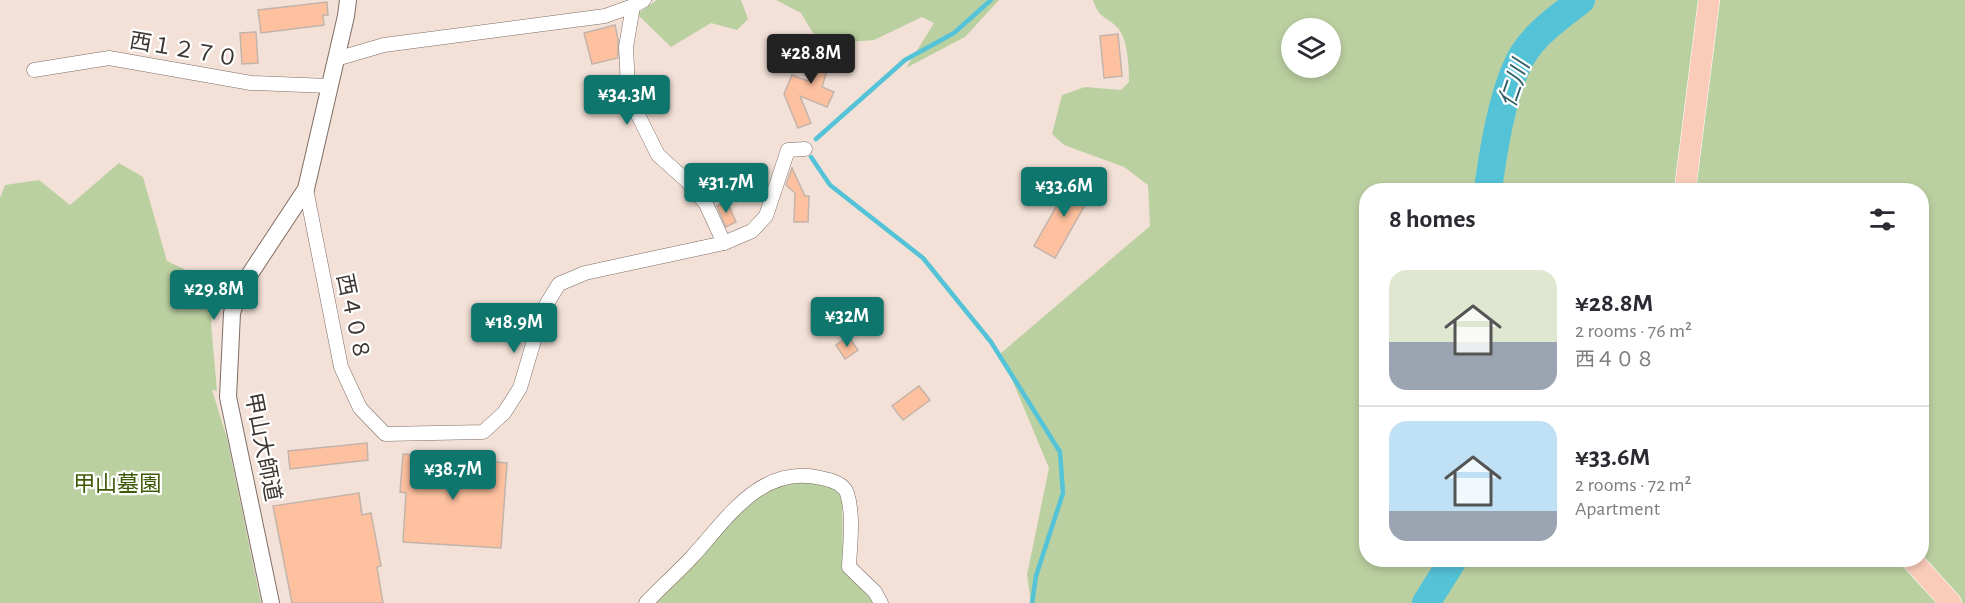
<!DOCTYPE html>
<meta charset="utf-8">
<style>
body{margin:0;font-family:"Alegreya Sans","Noto Sans JP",sans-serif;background:#f7f7f7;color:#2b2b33;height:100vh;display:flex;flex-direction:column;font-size:22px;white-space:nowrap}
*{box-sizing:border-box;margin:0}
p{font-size:20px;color:#7c7c81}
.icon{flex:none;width:33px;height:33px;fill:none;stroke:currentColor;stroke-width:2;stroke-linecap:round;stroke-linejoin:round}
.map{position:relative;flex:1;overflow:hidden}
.drawer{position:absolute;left:1359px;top:183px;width:570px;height:384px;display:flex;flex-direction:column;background:#fff;border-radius:24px;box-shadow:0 3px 9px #0003}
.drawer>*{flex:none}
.controls{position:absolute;left:1281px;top:18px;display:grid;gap:12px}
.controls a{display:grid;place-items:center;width:60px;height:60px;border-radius:50%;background:#fff;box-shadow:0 3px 9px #0003;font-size:30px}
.price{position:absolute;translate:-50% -51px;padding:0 14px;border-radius:6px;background:#0f766e;color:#fff;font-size:20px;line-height:39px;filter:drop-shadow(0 2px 3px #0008)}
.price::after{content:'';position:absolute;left:50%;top:36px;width:18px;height:14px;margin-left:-9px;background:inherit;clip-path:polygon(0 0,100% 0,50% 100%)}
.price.on{background:#222;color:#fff}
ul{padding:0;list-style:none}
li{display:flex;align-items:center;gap:18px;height:150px;padding:0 30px}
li+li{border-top:2px solid #e1e1e2}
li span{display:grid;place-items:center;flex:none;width:168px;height:120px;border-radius:18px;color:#555}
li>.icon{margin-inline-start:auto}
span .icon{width:72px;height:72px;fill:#fffc;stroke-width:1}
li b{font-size:26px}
h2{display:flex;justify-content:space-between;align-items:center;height:72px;padding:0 30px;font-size:26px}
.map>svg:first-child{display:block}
.green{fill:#bbd0a1;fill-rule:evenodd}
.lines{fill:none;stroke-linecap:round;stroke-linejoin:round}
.stream{stroke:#54c3d8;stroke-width:4.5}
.river{stroke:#54c3d8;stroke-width:28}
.building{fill:#fec19f;stroke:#c4b3aa;stroke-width:1.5}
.minor-casing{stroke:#7d6d65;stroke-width:15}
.tertiary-casing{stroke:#7d6d65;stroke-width:18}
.primary-casing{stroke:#fff;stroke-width:22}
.minor{stroke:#fff;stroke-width:14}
.tertiary{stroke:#fff;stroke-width:16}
.primary{stroke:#facbb9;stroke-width:21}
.labels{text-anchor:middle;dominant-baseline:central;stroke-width:4.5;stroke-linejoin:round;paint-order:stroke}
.street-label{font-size:22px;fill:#3d3632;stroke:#fff}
.park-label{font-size:22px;fill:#405a07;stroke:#fff}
.water-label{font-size:24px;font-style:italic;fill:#2f5e68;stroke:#fff}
</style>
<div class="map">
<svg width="1965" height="603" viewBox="0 0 1965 603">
<rect width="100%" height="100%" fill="#f3e1d7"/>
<g class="green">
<path d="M657,0H741L748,19L737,30L711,23L671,47L637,14Z"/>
<path d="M776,0H999L965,37L906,68L934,23L922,17L874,40L838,43L813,33L801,13Z"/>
<path d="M1093,0H1965V603H1031L1027,575L1049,468L1001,353L1150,226L1148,185L1124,167L1064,145L1052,134L1062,95L1085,87L1121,90L1129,82C1129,68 1128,38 1117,27C1105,15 1099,19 1093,0ZM1292,28H1330V68H1292ZM1366,190H1922V560H1366Z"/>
<path d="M119,163L143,177L167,261L220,286L211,324L217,391L212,390L227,438L261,603H0V198L5,185L39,180L70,205Z"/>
<path d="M812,481L833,487L842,494L843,567L874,603H654C681,573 729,511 762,492C777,484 795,483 812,481Z"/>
</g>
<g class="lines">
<g class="stream">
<path d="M816,139L905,60L954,33L991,0"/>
<path d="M811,157L830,185L923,258L991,342L1060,452L1063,493L1036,576L1032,603"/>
</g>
<g class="river">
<path d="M1488,190C1493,152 1503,85 1524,53C1537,32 1562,15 1581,0"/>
<path d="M1426,603L1453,560"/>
</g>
</g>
<g class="building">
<path d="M327,2L328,15H323L324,25L261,33L258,10Z"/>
<path d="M615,25L618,39V58L592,64L584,33Z"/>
<path d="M256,32L258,63L242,64L240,33Z"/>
<path d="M1118,34L1122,76L1104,78L1100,36Z"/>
<path d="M821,38L836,42L822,87L834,92L827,107L800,96L811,123L798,128L784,94L792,75L808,81Z"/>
<path d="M792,168L805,196H809L808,222H794L795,193L786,185Z"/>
<path d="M1073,177L1094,189L1055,258L1034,246Z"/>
<path d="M727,202L736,222L726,227L717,206Z"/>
<path d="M848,336L858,350L845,359L836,345Z"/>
<path d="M919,386L930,400L903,420L892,406Z"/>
<path d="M367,443L368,460L290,469L288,451Z"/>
<path d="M403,454L507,463L501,548L403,542L406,493L400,492Z"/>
<path d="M359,493L362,515L371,513L381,566L377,567L383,603H292L273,506Z"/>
</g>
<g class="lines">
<defs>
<g id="minor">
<path d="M644,0L633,6L626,47L628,88L636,111L658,155L687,181L706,204L724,243"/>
<path d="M336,59L384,45L605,16L633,6"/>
<path d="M34,70L109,58L251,83L329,86"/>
<path d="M306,189L341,367L360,408L385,434L483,432L504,413L520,388L543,310L559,284L585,273L724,243L752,231L766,216L788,150L805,149"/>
<path d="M646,603C661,587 677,573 692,557C727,519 760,464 821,478C831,480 843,483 847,493C854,516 850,543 849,567L875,592L881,603"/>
</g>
<path id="tertiary" d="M271,603L228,397L232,313L240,289L306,189L346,16L348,0"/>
<g id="primary">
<path d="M1685,190L1709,0"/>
<path d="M1912,560L1951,603"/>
</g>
</defs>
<use href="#minor" class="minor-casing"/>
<use href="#tertiary" class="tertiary-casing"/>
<use href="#primary" class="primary-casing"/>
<use href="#minor" class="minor"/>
<use href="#tertiary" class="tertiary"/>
<use href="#primary" class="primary"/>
</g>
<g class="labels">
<g class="street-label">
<text transform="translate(184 50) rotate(10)">西１２７０</text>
<text transform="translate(353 317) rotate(78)">西４０８</text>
<text transform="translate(263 447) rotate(79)">甲山大師道</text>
</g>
<g class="park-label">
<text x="117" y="484">甲山墓園</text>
</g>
<g class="water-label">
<text transform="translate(1515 84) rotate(-71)">仁川</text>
</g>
</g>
</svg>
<div class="controls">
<a><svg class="icon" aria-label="layers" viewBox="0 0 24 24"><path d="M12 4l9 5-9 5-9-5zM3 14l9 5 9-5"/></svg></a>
</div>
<b class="price on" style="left:811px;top:85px">¥28.8M</b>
<b class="price" style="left:627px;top:126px">¥34.3M</b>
<b class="price" style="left:726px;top:214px">¥31.7M</b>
<b class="price" style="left:1064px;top:218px">¥33.6M</b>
<b class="price" style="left:214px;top:321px">¥29.8M</b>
<b class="price" style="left:847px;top:348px">¥32M</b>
<b class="price" style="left:514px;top:354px">¥18.9M</b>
<b class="price" style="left:453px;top:501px">¥38.7M</b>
<section class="drawer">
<h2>8 homes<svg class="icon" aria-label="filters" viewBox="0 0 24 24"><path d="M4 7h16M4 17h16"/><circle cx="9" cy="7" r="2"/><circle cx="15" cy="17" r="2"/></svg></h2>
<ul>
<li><span style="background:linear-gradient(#dfe7d0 60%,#9aa5b1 0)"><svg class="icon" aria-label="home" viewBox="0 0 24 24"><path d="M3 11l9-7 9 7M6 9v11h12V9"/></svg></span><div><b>¥28.8M</b><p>2 rooms · 76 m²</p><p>西４０８</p></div></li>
<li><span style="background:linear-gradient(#bfe0f5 75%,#9aa5b1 0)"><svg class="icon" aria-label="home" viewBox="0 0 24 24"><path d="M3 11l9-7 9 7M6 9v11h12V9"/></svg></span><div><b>¥33.6M</b><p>2 rooms · 72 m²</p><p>Apartment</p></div></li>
</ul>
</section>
</div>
